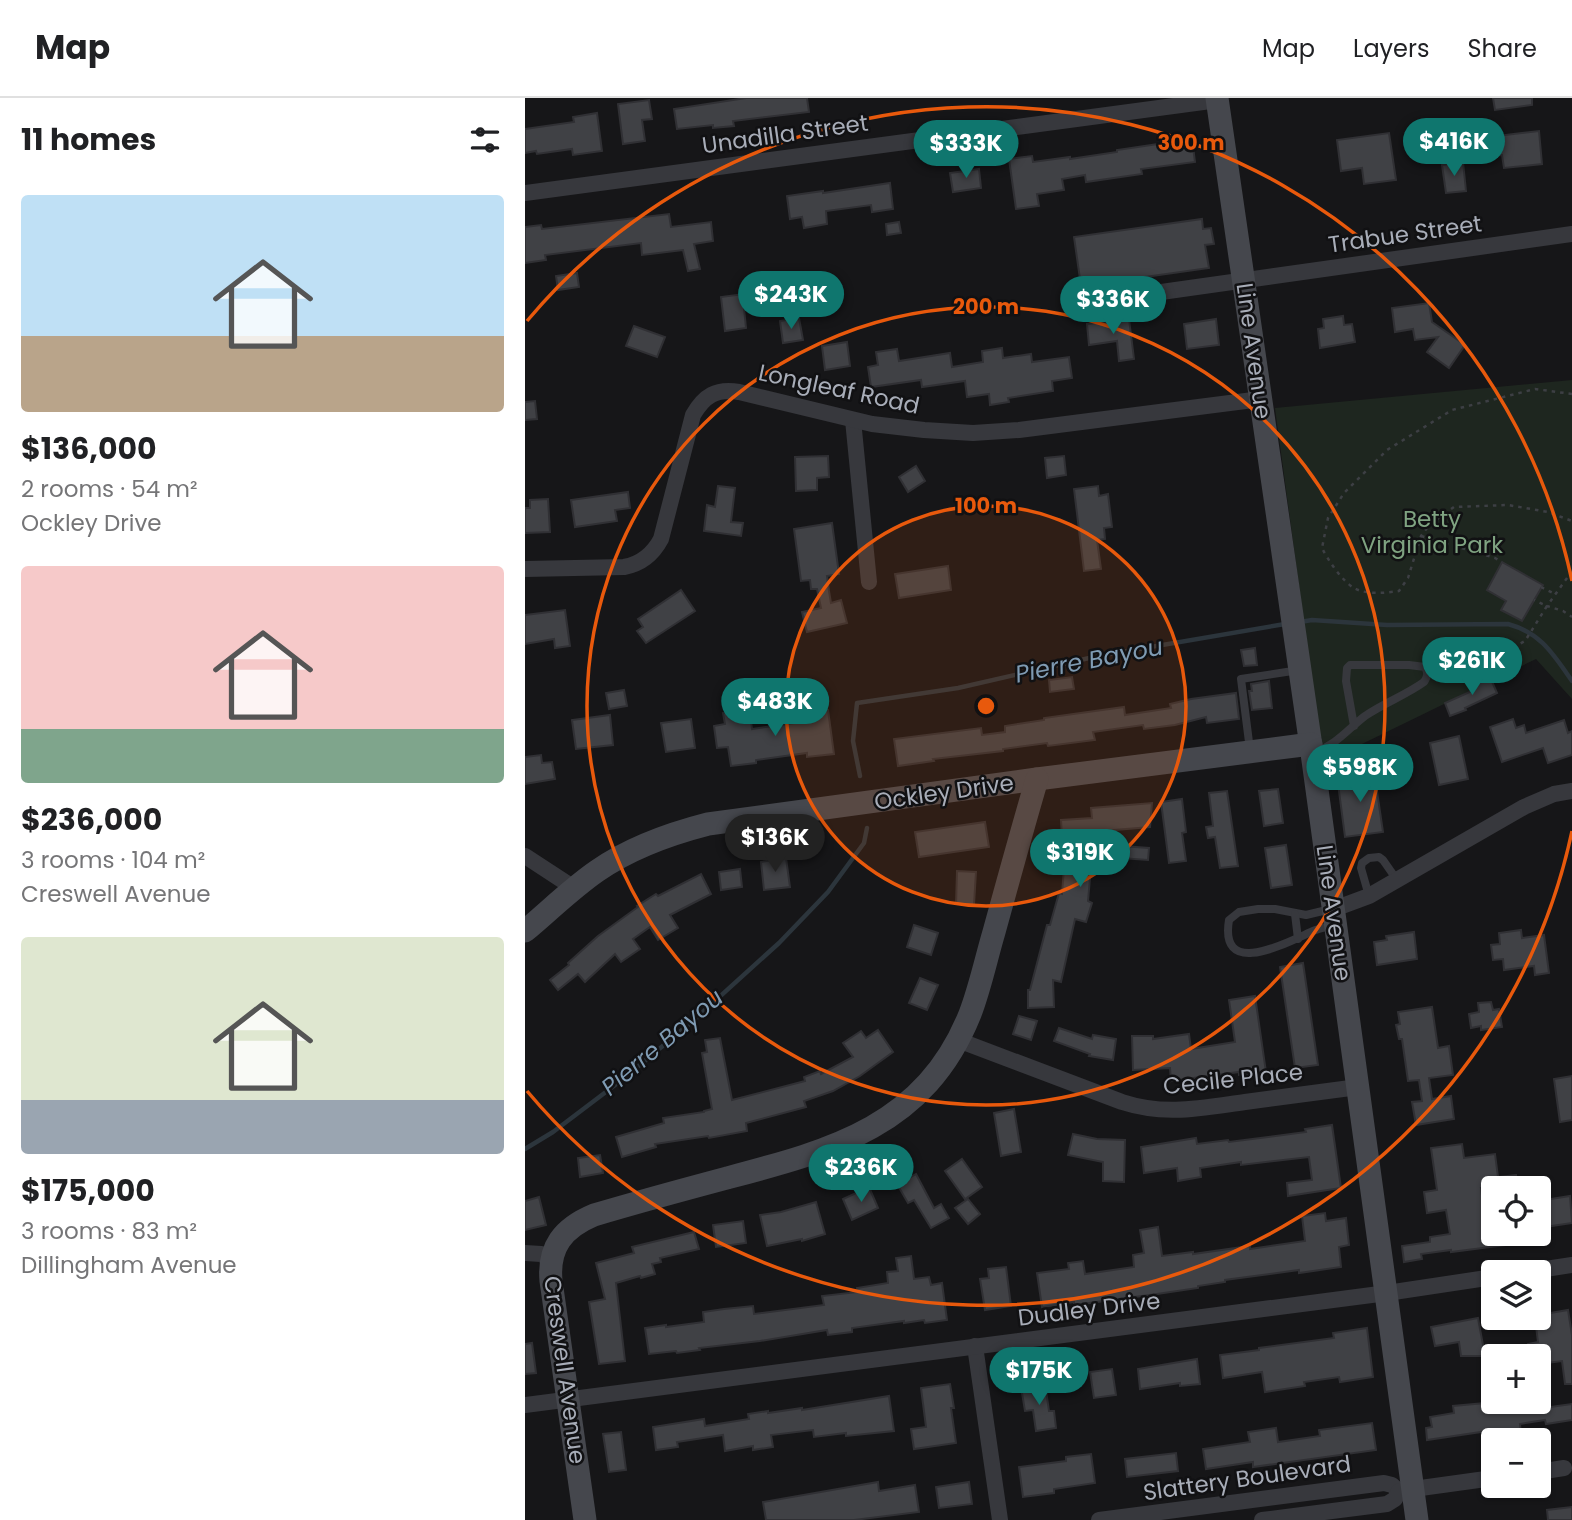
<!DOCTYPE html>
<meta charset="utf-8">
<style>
body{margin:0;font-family:Poppins,sans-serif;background:#f6f6f6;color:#202124;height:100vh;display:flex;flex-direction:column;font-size:26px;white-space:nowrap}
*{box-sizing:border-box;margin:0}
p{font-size:23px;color:#757577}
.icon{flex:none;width:38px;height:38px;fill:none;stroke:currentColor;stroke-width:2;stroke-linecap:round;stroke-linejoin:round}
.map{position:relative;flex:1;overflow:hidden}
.side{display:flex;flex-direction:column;background:#fff;width:525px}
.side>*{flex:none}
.controls{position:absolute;left:956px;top:1078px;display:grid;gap:14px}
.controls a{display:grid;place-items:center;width:70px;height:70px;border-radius:7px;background:#fff;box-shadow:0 2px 5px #0004;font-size:35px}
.price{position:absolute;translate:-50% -60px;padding:0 16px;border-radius:24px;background:#0f766e;color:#fff;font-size:23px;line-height:46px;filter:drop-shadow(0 2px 4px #0008)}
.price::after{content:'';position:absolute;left:50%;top:42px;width:21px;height:16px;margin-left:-10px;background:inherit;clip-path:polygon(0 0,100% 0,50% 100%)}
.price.active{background:#222;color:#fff}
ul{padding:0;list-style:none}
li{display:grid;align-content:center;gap:14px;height:371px;padding:0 21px}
li span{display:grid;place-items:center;height:217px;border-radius:7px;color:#555}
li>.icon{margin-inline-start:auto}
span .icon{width:126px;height:126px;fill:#fffc;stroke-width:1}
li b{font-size:30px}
h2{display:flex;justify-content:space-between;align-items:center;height:84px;padding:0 21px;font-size:30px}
header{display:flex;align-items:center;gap:42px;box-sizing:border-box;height:98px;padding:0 35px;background:#fff;border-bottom:2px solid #e0e0e0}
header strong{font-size:33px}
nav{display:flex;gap:38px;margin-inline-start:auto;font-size:24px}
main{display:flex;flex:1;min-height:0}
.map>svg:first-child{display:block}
.green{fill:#1e261f}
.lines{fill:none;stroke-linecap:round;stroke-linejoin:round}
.stream{stroke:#2c353c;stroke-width:4.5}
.building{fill:#404145;stroke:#303034;stroke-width:2}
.path{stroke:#3d3f44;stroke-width:2.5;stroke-dasharray:3.5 5;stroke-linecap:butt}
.lane{stroke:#37383d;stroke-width:8}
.street{stroke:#37383d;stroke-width:16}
.secondary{stroke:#45474d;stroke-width:23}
.ring{fill:none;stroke:#e8590c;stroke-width:3.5}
.labels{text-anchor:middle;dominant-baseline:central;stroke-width:5;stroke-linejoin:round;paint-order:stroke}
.street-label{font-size:23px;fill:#a8adb8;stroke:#111113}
.park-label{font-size:23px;fill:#7fa381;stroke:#111113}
.water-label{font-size:24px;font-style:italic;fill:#7f9bb3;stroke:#111113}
.centre{fill:#e8590c;stroke:#111113;stroke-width:3.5}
.ring-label{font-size:21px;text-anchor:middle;font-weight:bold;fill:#e8590c;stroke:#111113;stroke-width:5;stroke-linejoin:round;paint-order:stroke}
</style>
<header>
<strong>Map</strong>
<nav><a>Map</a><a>Layers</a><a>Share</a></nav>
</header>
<main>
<section class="side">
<h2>11 homes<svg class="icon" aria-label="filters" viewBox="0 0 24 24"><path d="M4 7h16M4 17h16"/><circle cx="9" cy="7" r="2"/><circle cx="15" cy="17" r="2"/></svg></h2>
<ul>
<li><span style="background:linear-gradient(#bfe0f5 65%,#b9a48a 0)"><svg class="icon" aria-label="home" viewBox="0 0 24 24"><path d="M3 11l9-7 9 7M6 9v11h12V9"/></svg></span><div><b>$136,000</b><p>2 rooms · 54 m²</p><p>Ockley Drive</p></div></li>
<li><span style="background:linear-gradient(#f6c9c9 75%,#7fa58c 0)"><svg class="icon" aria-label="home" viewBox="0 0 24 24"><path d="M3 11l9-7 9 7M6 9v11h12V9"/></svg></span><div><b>$236,000</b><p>3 rooms · 104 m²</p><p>Creswell Avenue</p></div></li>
<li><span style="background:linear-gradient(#dfe7d0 75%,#9aa5b1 0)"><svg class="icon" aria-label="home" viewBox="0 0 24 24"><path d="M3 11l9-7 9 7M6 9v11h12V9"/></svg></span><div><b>$175,000</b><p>3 rooms · 83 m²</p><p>Dillingham Avenue</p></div></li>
</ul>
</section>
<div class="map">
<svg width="1047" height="1422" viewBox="0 0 1047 1422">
<rect width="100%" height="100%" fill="#161618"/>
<path class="green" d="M1047,282V601L1011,561L798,665L750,310Z"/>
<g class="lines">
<g class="stream">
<path d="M775,524L787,522L862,527L983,526C1016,535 1028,556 1047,583"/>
<path d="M335,678L328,643L332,605L433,590L573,558L760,526"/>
<path d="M0,1051L28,1034L98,981L169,922L254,845L303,794L339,745L342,730"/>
</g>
</g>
<g class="building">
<path d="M221,0H282L284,14L208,23L209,28L188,30V27L152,31L149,11Z"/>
<path d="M968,0H1007V7L970,12Z"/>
<path d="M124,2L127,21L117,22L120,43L98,46L93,6Z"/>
<path d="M72,15L77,53L48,57L47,51L12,56L11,53L0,55V31L49,24L48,19Z"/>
<path d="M1014,33L1017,66L979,70L977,57L966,58L963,39Z"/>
<path d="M864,35L871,82L839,86L837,70L816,73L812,42Z"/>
<path d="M667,41L670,64L616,71L617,76L561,84L560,77L537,81L539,92L512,96L514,108L491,111L484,61L507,58L508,64L545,59V61L592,54V52Z"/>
<path d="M938,64L941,93L921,95L917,67Z"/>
<path d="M454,71L456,90L428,94L425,75Z"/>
<path d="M365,85L368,111L347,114L346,107L301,113L302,126L279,130L277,119L265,121L262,98L298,93V95Z"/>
<path d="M144,116L146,129L186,124L188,143L169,146L175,171L163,173L158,152L117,157L116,145L20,157L21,162L0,165V129L16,127L17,131Z"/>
<path d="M677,121L678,131L686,130L689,146L680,147L684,170L556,188L549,139Z"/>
<path d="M374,124L376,135L362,137L361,126Z"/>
<path d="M52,175L54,189L33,192L31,178Z"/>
<path d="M226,195L228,209L219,210L221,230L200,233L196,199Z"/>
<path d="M904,205L907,224L940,247L924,270L902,254L913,239L890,242L888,231L870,234L867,210Z"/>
<path d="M818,218L819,227L827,226L830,244L795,250L793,231L799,230L798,221Z"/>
<path d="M274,220L278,242L258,245L255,223Z"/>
<path d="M604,221L609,261L594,263L592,243L564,247L562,226Z"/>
<path d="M691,221L694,247L662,251L659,226Z"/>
<path d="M109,228L140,239L132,259L101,248Z"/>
<path d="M322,244L325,268L300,272L297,248Z"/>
<path d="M477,250L478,260L506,256L507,264L544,259L547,280L527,283L528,293L483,300L484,304L465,307L464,296L442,299L440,283L397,289L396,282L346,289L343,269L353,267L351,254L372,251L374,263L425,255L427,269L458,264L457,253Z"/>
<path d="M10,303L12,321L0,322V304Z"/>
<path d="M303,358L304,379L292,380V392L271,393L270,359Z"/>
<path d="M539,358L541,377L522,380L520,360Z"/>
<path d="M391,368L400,383L383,394L374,379Z"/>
<path d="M193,388L210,390L206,424L218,425L216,438L179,433L182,407L190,409Z"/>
<path d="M573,388L574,398L583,396L587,429L579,430L580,441L572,442L576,471L559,473L549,391Z"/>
<path d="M103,394L105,410L90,412L92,423L50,429L46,402Z"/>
<path d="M23,401L25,434L0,435V410H5V402Z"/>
<path d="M307,425L314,476L302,478L304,493L306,505L316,502L322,525L282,534L277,514L296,510L292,491H286L285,482L276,483L269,431Z"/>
<path d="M977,464L1018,487L997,523L976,512L981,503L962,492Z"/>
<path d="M423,468L426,492L374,500L370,476Z"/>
<path d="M156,492L170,513L121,545L112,533L118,529L113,521Z"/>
<path d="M40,512L45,548L30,550L29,541L0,546V517Z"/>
<path d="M730,550L732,567L719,568L716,552Z"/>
<path d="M547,579L549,591L525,594L524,582Z"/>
<path d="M965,579L972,595L940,610L941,612L925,618L920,605L947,593L945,589Z"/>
<path d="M744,583L747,610L727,612L724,593H727L726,586Z"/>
<path d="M99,592L102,608L84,611L81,595Z"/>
<path d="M711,595L714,621L682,625L681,619L650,627L619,631L618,627L568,634L570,642L523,648L522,645L478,651V653L408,661L409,663L373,668L369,641L456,630L457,637L480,634V628L519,622V620L599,609L600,617L646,610L645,606L666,601Z"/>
<path d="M303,612L309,656L282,659V655L231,662V665L206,668L203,649L192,650L189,628L200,626L198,615L214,613L215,624L226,623L227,631L270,625L269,616Z"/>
<path d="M85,617L88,647L51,651L47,622Z"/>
<path d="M166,621L170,650L141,654L136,625Z"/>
<path d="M988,621L991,630L999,627L1001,635L1039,622L1043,635L1047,633V657L1023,665L1018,650L977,664L965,629Z"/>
<path d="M934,638L943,681L914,687L905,645Z"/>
<path d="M16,657L17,665L27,664L30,681L0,686V659Z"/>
<path d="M849,673L858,734L820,739L812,678Z"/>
<path d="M753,691L758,725L739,728L734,693Z"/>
<path d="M702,693L713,768L695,770L690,739L683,740L681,729L688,728L684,695Z"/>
<path d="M657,701L661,734L657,735L661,763L644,765L636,704Z"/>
<path d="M627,705L625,729L555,735V745L624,750L623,762L567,758L563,803L567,805L561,824L550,821L536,884L528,882L529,909L503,910V892H505L522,827H525L534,795L537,796L540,756H538L536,722L567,720L566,710Z"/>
<path d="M460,724L464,749L394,759L390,734Z"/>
<path d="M761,747L767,787L746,790L740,750Z"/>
<path d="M261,760L265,789L239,792L236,764Z"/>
<path d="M215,771L217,789L196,792L194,774Z"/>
<path d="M432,773L451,774L449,807L431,806Z"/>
<path d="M176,776L186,796L145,817L153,830L133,842L125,829L108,841L115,851L96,864L90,856L60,884L53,876L33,892L25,882L44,867L43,865L73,838L113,809L112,808L131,796L133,798Z"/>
<path d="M389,827L413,835L406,857L382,849Z"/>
<path d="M996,832L997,840L1019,837L1024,875L1010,877L1009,868L979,872L978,861L968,862L966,847L975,846L974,835Z"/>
<path d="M889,834L892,861L852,867L849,844L862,842L861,838Z"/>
<path d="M778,865L793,967L770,970L755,869Z"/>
<path d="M395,880L413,887L402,912L384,905Z"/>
<path d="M730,898L741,974L714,977V974L646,983L645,970L608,972L607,938H628V941L664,936L666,951L710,944L704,902Z"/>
<path d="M966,904L968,912L974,911L977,929L956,932V928L946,930L944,916L954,914L953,905Z"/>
<path d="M907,909L913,950L924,948L928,977L904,980L907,1001L926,998L929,1021L891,1027L887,1004L897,1003L894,982L883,983L877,941H874L871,927L875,926L873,914Z"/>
<path d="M494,918L512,923L506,942L488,936Z"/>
<path d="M534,930L567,941L568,937L591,941L588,962L564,958L565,956L529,943Z"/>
<path d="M353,932L368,954L335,978L308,993L279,1003L281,1009L221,1025L222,1033L184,1040L183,1038L130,1046L131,1049L97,1059L91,1039L139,1025L138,1020L179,1014V1013L187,1011L177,955L182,954L180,942L195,940L207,1002L280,983L279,979L295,973L296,976L328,959L318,945L336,933L341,940Z"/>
<path d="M1047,978V1022L1035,1024L1029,981Z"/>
<path d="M489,1011L496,1054L476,1058L469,1015Z"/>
<path d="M807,1027L816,1090L763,1098L762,1085L787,1082L784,1059L716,1067V1064L675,1070L676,1079L653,1083L652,1070L619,1075L616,1049L671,1040L672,1046L703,1042L704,1044L781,1034L780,1031Z"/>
<path d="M548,1036L572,1041L600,1042L599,1084L578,1083V1064L543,1057Z"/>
<path d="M937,1046L939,1060L970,1056L973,1079L991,1077L993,1090H956L960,1121L968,1119V1136H996L997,1145L926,1154V1152L896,1156L897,1161L879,1164L877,1148L905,1144V1139L925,1136L921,1112L902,1115L899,1094L912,1092L906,1050Z"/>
<path d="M75,1057L78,1075L55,1079L53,1060Z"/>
<path d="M437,1061L457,1089L440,1101L420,1073Z"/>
<path d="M391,1076L409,1110L416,1106L424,1120L406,1130L389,1102L383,1105L372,1086Z"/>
<path d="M344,1089L353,1110L327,1122L318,1101Z"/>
<path d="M1045,1098L1047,1125L1013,1130V1103Z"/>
<path d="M14,1099L21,1127L0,1132V1103Z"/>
<path d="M443,1101L455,1116L443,1126L430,1110Z"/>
<path d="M291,1104L300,1136L277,1143V1141L242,1148L235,1117L256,1114Z"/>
<path d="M800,1115L801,1123L821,1120L824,1147L814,1149L816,1169L774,1175V1172L745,1176L700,1182V1184L673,1188V1190L632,1196L549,1207V1204L517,1209L512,1175L544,1171L543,1165L558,1163L560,1176L609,1169L608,1157L619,1155L615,1132L633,1129L637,1158L668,1154V1156L725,1148V1151L780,1143L777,1118Z"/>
<path d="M218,1123L221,1145L191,1149L188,1127Z"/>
<path d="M169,1134L174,1151L135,1160L136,1164L127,1166L130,1176L116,1180L115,1178L91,1185L100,1263L74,1266L64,1204L80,1201L71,1165L109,1155L107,1149Z"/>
<path d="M386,1158L389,1181L404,1179L406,1187L417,1185L422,1222L400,1225L399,1222L379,1225V1223L327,1230V1234L303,1237L302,1232L235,1243L174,1250L175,1252L152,1255L151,1253L124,1256L120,1230L141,1227V1229L179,1224L178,1214L199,1211L228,1208L229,1216L299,1207L297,1198L333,1194L332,1190L363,1185L362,1174L373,1173L371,1160Z"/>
<path d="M481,1169L486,1208L460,1212L455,1181L464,1180L463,1171Z"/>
<path d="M1043,1212L1047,1237V1286H1040L1037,1263L1013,1266V1258H1005L1003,1246L1013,1244L1010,1220H1013V1217Z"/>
<path d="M953,1220L960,1258H936L934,1244L910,1248L906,1229Z"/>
<path d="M842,1230L848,1279L815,1284L814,1279L779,1284L780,1288L740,1294L737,1274L698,1280L695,1257L734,1252V1250L809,1240L808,1235Z"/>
<path d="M7,1245L11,1275L0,1276V1246Z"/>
<path d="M672,1261L675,1286L655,1288V1285L615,1291L613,1271Z"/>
<path d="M587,1271L591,1297L569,1300L565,1274Z"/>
<path d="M425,1286L429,1310H426L431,1345L389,1351L386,1331L401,1329L396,1290Z"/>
<path d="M520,1286L524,1313H529L531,1330L511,1333L508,1312L500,1313L496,1289Z"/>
<path d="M364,1298L369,1333L321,1338V1335L289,1339L288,1332L246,1337L248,1349L228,1352V1348L200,1353L198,1337L152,1344L153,1349L131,1352L128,1329L179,1321L180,1328L224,1321L223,1316L243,1313V1315L277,1310V1312Z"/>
<path d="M971,1304H991L992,1310L1003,1308L1004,1312L1047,1306V1322L1021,1326L1020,1322L995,1326L996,1336L964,1340L963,1333L902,1342L901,1330L907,1329L905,1319L929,1315L928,1308Z"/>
<path d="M847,1325L851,1352L728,1369V1364L681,1371L678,1351L725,1344L723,1334L751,1330L753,1344L795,1338L794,1332Z"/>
<path d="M96,1334L101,1372L84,1374L78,1336Z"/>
<path d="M651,1355L653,1373L602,1379L600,1361Z"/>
<path d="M566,1356L570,1385L529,1391V1395L498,1399L494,1369L541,1363V1359Z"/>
<path d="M353,1384L354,1393L390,1387L394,1414L329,1422H241L238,1404Z"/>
<path d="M444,1384L447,1406L414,1410L411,1389Z"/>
<path d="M1047,1409V1422H1023L1022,1412Z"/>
</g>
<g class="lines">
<g class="path">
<path d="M1047,296L1010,291L927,312L862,352L819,395L803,420L797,450C803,462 817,483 829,490C841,497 860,495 874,493L883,480L896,438L905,426L929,409L983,407L1023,414L1047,423"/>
<path d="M896,438L970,460L977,464"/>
<path d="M1047,473L1022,508L1038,513L1047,519"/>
<path d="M1016,489L1030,496"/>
<path d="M951,570L1000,543L1022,508L1009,502"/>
</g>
<g class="lane">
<path d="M725,652L716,581L774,572"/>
<path d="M790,654C811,647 823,631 840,618C859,605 881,597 899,584C903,578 903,575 900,569L884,567H825L822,570L821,583L829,628"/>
<path d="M844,798L836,770L837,765L844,760L854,759L858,762L872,782"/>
<path d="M806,811L781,817L750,811H733L714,814L704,822C694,882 763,844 788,833C795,830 802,829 809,827"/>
<path d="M770,816L773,841"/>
</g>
<g class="street">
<path d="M0,95L693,2"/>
<path d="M562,208L608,198L1047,136"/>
<path d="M328,322L344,484"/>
<path d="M0,471L99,469C116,466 128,456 136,441L168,317C179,298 191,290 214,294L347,326L399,332L448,335L494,332L736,301"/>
<path d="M0,758L49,790"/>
<path d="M809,811L844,798L999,709L1029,696L1047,693"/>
<path d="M433,942L597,1004C640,1018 676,1010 720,1004C758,999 796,994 833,989"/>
<path d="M0,1155L16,1156L26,1162"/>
<path d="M1001,1174L1047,1167"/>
<path d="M450,1248L475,1422"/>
<path d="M0,1307L862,1195L968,1179"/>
<path d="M1013,1374L1039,1370"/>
<path d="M574,1422L859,1385L867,1387L874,1393L968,1380"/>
<path d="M737,1422L862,1406L870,1401L874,1393"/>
</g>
<g class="secondary">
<path d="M692,0L787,655L892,1422"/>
<path d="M0,833C24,813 46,791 72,773C105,750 144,736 183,726L512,681L786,646"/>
<path d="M60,1422L26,1183C23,1149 38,1130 69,1117C113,1104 157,1092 202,1080C308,1052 400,1028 445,916C455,890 461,861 469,834C483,783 497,732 512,681"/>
</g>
</g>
<circle cx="461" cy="608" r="200" fill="#e8590c" fill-opacity=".12"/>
<g class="ring">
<circle cx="461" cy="608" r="200"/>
<circle cx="461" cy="608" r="399"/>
<path d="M1047 733A599 599 0 0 1 2 993M2 223A599 599 0 0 1 1047 483"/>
</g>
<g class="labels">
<g class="street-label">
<text transform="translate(260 36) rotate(-8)">Unadilla Street</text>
<text transform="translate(880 136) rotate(-8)">Trabue Street</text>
<text transform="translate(729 253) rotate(82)">Line Avenue</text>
<text transform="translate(314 291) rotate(12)">Longleaf Road</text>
<text transform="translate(419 694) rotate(-8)">Ockley Drive</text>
<text transform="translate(809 815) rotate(82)">Line Avenue</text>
<text transform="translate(708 981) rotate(-6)">Cecile Place</text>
<text transform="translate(564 1211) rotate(-7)">Dudley Drive</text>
<text transform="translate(40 1272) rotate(82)">Creswell Avenue</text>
<text transform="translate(722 1380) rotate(-8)">Slattery Boulevard</text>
</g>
<g class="park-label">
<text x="907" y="421">Betty<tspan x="907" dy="26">Virginia Park</tspan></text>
</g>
<g class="water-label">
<text transform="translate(564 562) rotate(-11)">Pierre Bayou</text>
<text transform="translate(137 944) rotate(-40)">Pierre Bayou</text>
</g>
</g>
<circle cx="461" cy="608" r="10" class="centre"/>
<g class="ring-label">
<text x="666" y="52">300 m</text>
<text x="461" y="216">200 m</text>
<text x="461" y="415">100 m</text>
</g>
</svg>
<div class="controls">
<a><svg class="icon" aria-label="locate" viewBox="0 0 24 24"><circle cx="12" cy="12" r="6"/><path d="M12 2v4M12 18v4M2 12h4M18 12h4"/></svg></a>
<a><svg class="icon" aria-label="layers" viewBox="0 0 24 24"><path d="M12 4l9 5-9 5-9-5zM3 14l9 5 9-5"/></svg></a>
<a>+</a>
<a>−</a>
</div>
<b class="price" style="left:929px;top:80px">$416K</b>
<b class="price" style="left:441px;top:82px">$333K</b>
<b class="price" style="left:266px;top:233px">$243K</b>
<b class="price" style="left:588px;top:238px">$336K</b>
<b class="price" style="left:947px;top:599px">$261K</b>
<b class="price" style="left:250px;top:640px">$483K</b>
<b class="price" style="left:835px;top:706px">$598K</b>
<b class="price active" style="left:250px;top:776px">$136K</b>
<b class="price" style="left:555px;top:791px">$319K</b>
<b class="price" style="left:336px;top:1106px">$236K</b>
<b class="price" style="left:514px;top:1309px">$175K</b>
</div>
</main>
